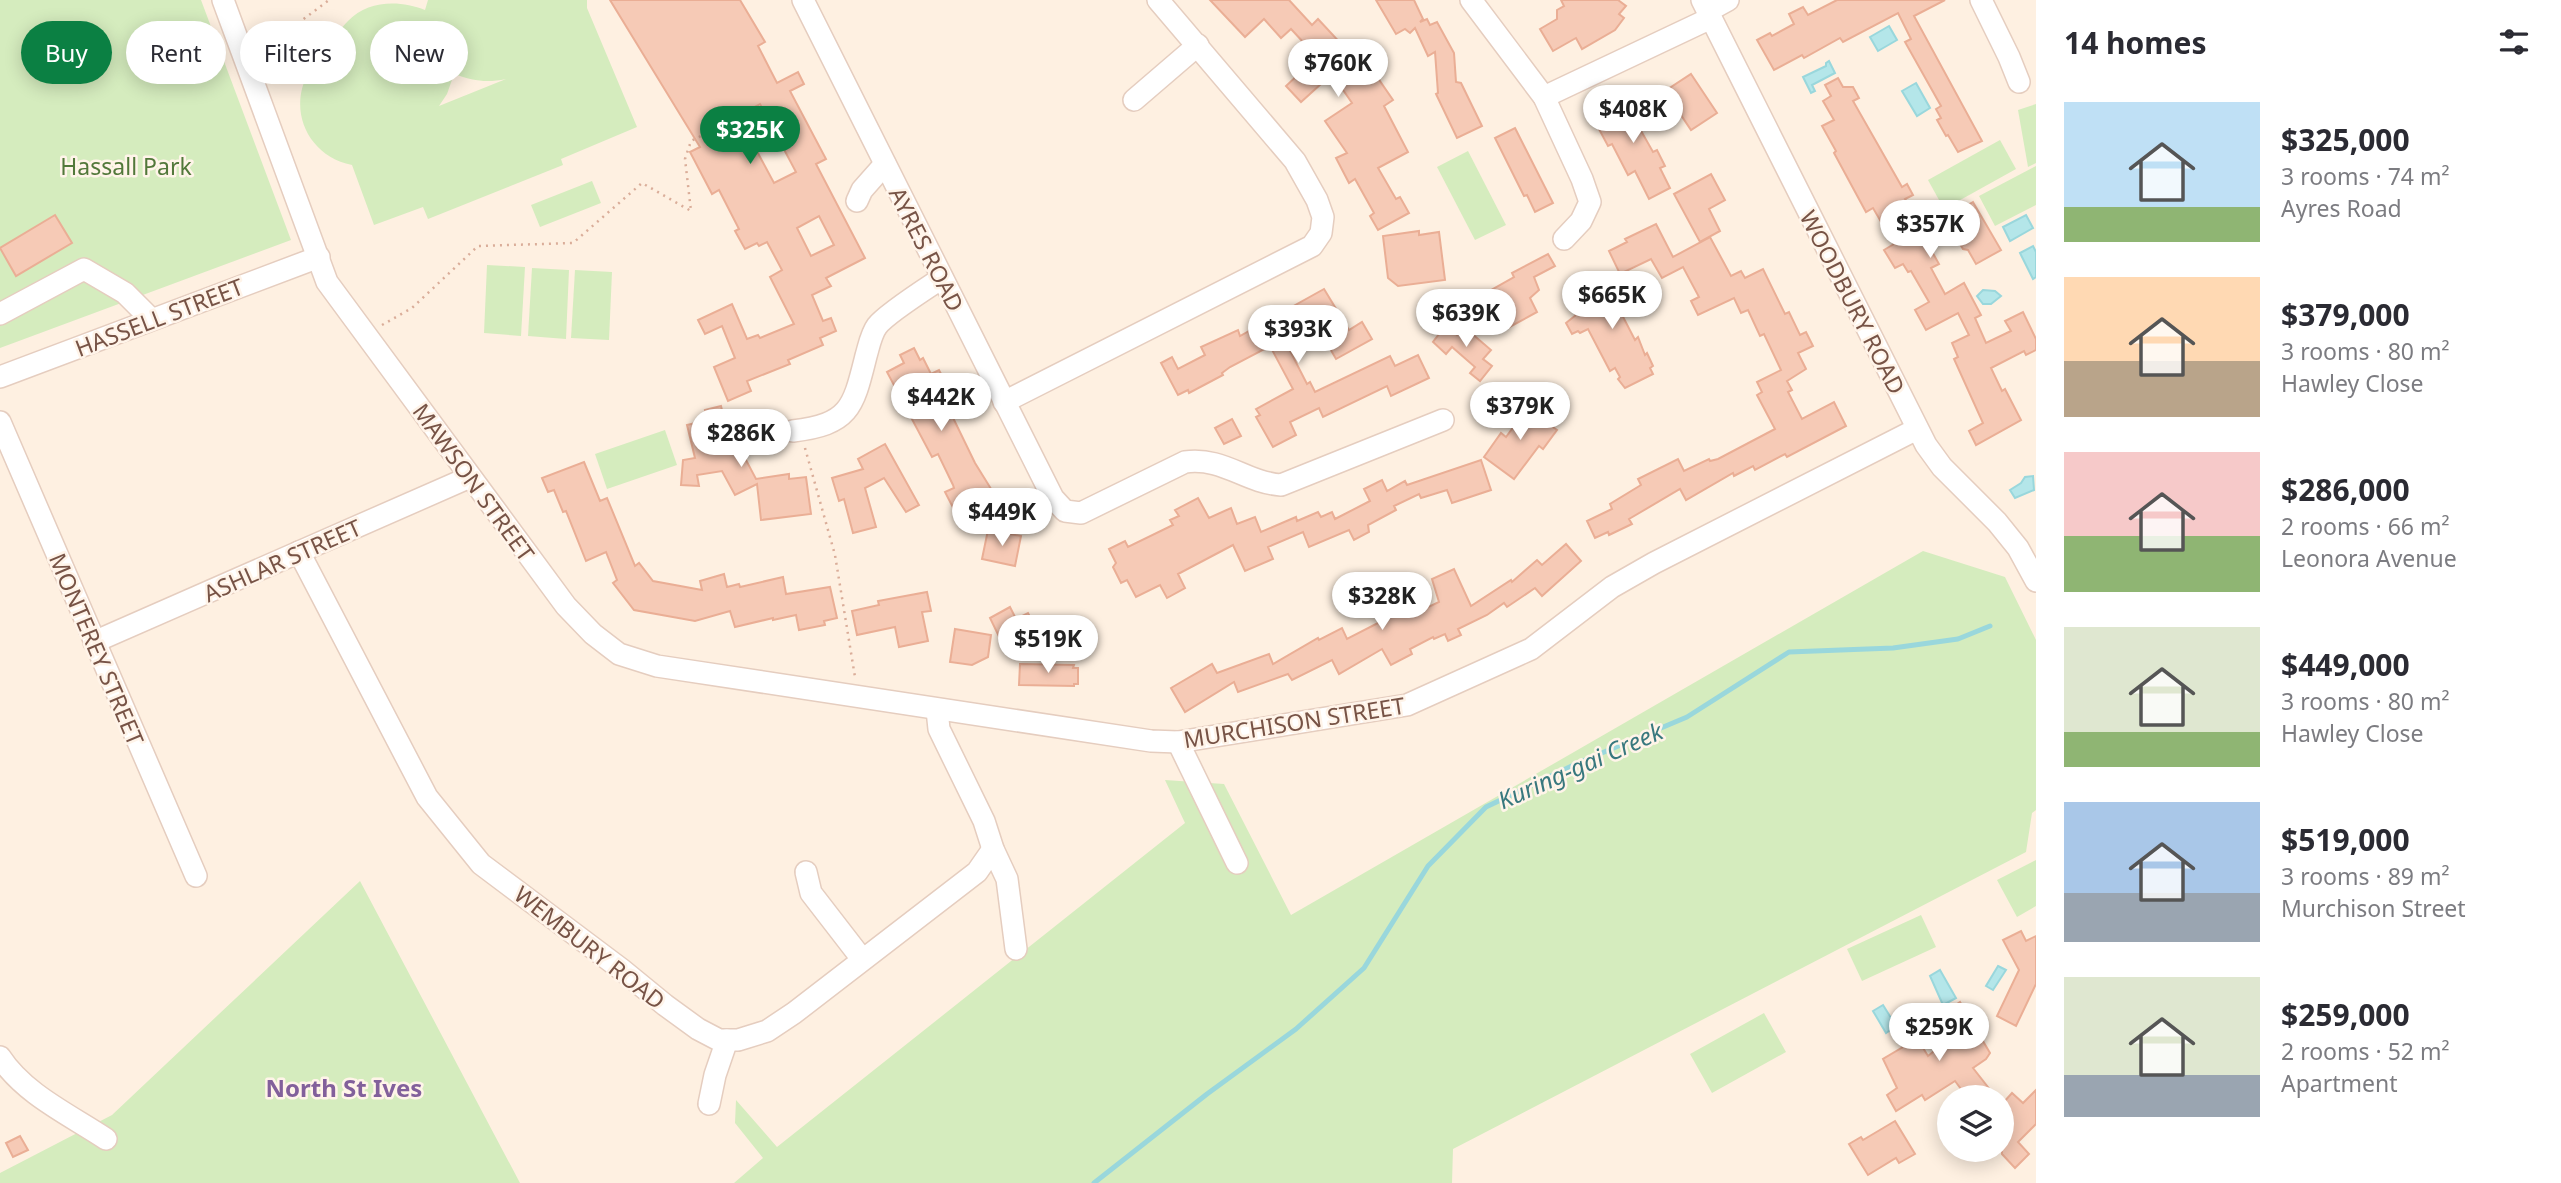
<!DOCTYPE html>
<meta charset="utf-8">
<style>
body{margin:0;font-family:"Noto Sans",sans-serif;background:#f7f7f7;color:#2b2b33;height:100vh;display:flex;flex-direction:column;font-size:26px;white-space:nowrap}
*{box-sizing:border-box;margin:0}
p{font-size:23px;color:#7c7c81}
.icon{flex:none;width:38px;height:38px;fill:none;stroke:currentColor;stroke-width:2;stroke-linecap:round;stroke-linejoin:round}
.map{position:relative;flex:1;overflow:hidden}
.drawer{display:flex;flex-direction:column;background:#fff;width:525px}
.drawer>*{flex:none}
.banner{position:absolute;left:21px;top:21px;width:665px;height:63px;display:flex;gap:14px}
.buttons{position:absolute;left:1937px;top:1085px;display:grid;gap:14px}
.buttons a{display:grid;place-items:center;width:77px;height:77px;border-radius:50%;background:#fff;box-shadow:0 4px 18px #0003;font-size:35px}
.price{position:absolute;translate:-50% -60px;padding:0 16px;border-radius:24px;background:#fff;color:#222;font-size:23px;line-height:46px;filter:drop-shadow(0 2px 4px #0008)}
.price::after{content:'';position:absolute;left:50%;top:42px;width:21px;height:16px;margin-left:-10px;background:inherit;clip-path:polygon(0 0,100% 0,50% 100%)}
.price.current{background:#0b8043;color:#fff}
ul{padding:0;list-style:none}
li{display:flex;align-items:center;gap:21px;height:175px;padding:0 28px}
li span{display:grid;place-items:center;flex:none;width:196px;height:140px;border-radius:0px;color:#555}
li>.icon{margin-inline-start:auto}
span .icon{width:84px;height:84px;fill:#fffc;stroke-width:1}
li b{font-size:30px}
h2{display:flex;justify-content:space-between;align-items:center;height:84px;padding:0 28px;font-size:30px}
.chip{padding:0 24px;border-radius:32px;background:#fff;box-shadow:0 4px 18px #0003;font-size:24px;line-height:63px}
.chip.current{background:#0b8043;color:#fff}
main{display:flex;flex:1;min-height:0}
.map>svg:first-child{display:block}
.green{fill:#d5ecbe;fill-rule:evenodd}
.water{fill:#b4e6e9;stroke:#99d7dc;stroke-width:2}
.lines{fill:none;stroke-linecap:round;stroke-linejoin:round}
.stream{stroke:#99d7dc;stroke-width:5}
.building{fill:#f6cab6;stroke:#eaae95;stroke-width:2;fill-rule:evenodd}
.minor-casing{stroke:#e5cdbf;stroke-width:24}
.path{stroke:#daad99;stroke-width:2.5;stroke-dasharray:2 5;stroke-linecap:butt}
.minor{stroke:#fff;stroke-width:21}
.labels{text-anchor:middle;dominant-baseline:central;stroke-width:5;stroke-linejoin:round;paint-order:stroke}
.park-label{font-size:23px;fill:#52783a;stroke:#fff4e9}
.street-label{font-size:23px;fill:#775346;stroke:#fff4e9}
.water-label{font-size:24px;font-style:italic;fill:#38787e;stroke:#fff4e9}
.neighbourhood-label{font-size:24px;font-weight:bold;fill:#82609b;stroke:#fff4e9}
</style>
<main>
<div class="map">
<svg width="2036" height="1183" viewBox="0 0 2036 1183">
<rect width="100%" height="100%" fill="#fef0e1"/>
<g class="green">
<path d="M0,0H201L291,240L0,348Z"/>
<path d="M428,0H587V8L637,127L561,159L563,165L428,219L423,207L374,225L352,165C304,155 284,102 315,63L312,55C329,49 335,34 348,21C368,0 400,0 425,10ZM454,74C473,81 487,83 506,79L439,106L447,94Z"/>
<path d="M2036,104V163L2028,167L2018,110Z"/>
<path d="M2000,140L2016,169L1944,209L1928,180Z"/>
<path d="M1468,151L1506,225L1475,240L1437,167Z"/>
<path d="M2036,166V205L1995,226L1979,196Z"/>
<path d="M592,181L601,203L540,227L531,205Z"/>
<path d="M487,265L525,267L521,336L484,333Z"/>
<path d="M532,268L569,270L566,339L528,336Z"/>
<path d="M575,270L612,272L609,340L571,338Z"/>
<path d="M665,430L677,465L607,489L595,454Z"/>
<path d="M1923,551L2005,577L2036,640V810L2032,813L2026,852L1453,1149L1452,1183H734L763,1158L735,1123L736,1100L777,1147L1185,823L1165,780L1224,784L1291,915Z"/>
<path d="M2036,860V906L2017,917L1997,880Z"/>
<path d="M360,881L520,1183H0V1173L112,1115Z"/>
<path d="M1921,915L1936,947L1862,981L1847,949Z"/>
<path d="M1764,1013L1786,1052L1712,1093L1690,1054Z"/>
</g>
<g class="water">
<path d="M1889,26L1897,40L1878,51L1870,37Z"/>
<path d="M1829,61L1835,73L1812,85L1815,91L1811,93L1803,77L1826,66V63Z"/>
<path d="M1916,83L1930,108L1917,116L1902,91Z"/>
<path d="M2026,215L2033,228L2010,241L2003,227Z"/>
<path d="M2033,246L2036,252V277L2033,279L2020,253Z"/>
<path d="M1983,290L1995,291L2001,296L1991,304H1983L1977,296Z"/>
<path d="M2033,476L2034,490L2015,498L2010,490L2021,483L2025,477Z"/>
<path d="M1998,966L2006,970L1993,990L1986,986Z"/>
<path d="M1940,970L1956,998L1943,1005L1930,976Z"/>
<path d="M1883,1005L1896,1026L1886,1033L1873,1011Z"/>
</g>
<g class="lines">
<path class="stream" d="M1094,1183L1207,1094L1296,1029L1364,968L1428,866L1486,807L1578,763L1687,717L1789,652L1893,648L1958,639L1990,626"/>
</g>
<g class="building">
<path d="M610,0H740L765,42L758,46L777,83L798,72L804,84L790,91L826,159L816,164L865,258L826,278L831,286L812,295L823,321L831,318L836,331L820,338L823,345L788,360L790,364L747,381L751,391L728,401L714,367L735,358L722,326L705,334L698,320L732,304L747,339L758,335L760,338L794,324L770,277L782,270L767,242L759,246L757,243L745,249L735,231L739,229L719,190L712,194L690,152L700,147ZM760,104L796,172L774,183L738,116ZM819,216L834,245L811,256L797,228Z"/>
<path d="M1210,0H1289L1312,25L1318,19L1357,61L1365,55L1373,66L1371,68L1393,100L1384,106L1408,152L1378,168L1396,199L1400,197L1409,213L1378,230L1370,216L1374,213L1355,179L1349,183L1336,158L1347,153L1325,121L1352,103L1332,74L1301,102L1286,86L1317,57L1291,29L1281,38L1264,19L1245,37Z"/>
<path d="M1376,0H1414L1423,19L1420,22L1427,19L1430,25L1437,22L1454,53L1456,82L1461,83L1482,126L1457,138L1436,94L1438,93L1435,52L1428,56L1415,28L1410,33L1405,29L1396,34Z"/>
<path d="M1561,0H1618L1626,6L1619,14L1624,18L1615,30L1582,49L1576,38L1553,51L1540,29L1557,19V10L1564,6Z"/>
<path d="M1837,0H1945L1914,16L1982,141L1958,152L1948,135L1946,136L1937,120L1941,118L1936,109L1941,106L1905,42L1911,39L1898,13L1843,42L1840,38L1804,58L1802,55L1774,70L1757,40L1770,33L1772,36L1794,24L1789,14L1803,7L1808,15Z"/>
<path d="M1691,74L1717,113L1691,130L1665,91Z"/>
<path d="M1838,78L1843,87H1853L1859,98L1853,101L1902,187L1907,184L1913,195L1905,199L1917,219L1919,232L1973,202L2001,250L1976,264L1968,250L1963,249L1955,235L1930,248L1939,264L1931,268L1945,294L1964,283L1981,315L1975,318L1986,343L2011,331L2005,321L2023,312L2036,339V350L2026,355L2024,351L1991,368L2002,391L2005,389L2021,420L1976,445L1969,431L1983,423L1954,359L1958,357L1952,343L1969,335L1958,313L1926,330L1915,310L1929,302L1911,271L1908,272L1903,264L1895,268L1884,250L1894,244L1873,208L1866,212L1834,153L1836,151L1822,126L1834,120L1823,101L1831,96L1825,85Z"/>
<path d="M1635,98L1649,124L1640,129L1653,152L1657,150L1665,166L1660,168L1670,188L1649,199L1635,171L1628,175L1612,144L1608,146L1592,116L1614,104L1616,107Z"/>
<path d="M1515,128L1553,203L1535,212L1527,195L1524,196L1495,138Z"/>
<path d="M1711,174L1725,200L1709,209L1720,231L1700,242L1674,194Z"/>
<path d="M55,215L72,243L16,276L0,248Z"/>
<path d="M1656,224L1673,257L1710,237L1731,276L1741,271L1745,278L1763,269L1785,314L1789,312L1800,335L1806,332L1813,346L1798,353L1806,369L1787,381L1792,390L1788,392L1802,419L1834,402L1846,426L1787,457L1785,454L1755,470L1753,466L1734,476L1733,473L1686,500L1680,489L1629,519L1632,524L1609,535L1608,532L1595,538L1587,521L1612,509L1610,504L1641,485L1638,479L1678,459L1684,471L1709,459L1710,461L1718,459L1775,429L1757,395L1762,392L1757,382L1781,370L1764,334L1760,336L1748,310L1741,313L1734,298L1698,315L1691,301L1699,297L1683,267L1662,278L1651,259L1620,274L1609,251L1627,242L1625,239Z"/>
<path d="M1419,231V235L1439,232L1445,280L1398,286L1388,278L1383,236Z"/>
<path d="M1548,254L1555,266L1534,277L1539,290L1530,298L1537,312L1506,329L1496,311L1488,315L1479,297L1514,277L1512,273Z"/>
<path d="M1613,273L1631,305L1620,311L1635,340L1638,337L1645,355L1647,353L1653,366L1650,368L1653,374L1625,388L1618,379L1620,377L1615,368L1610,371L1588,329L1580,333L1578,331L1572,334L1566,323L1576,315L1571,305L1600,289L1596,282Z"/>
<path d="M1324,289L1349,330L1362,322L1372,339L1336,359L1317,326L1286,343L1307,384L1310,382L1315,392L1390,356L1395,366L1418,355L1429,378L1391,396L1387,386L1323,417L1319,408L1290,422L1296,435L1273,447L1256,417L1260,415L1256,409L1293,389L1270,346L1230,367L1222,373L1223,375L1189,393L1188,390L1178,395L1161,363L1172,357L1178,369L1205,355L1201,347L1238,330L1240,336Z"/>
<path d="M1446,325L1457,335L1464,327L1491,350L1483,359L1492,366L1480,381L1470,373L1475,367L1452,347L1446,354L1433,342Z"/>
<path d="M914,348L920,360L923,358L931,374L939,370L948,387L940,391L975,463L993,492L980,499L987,510L961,523L945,492L954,488L953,485L938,454L932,457L887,372L904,363L900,355Z"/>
<path d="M1528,403L1533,413L1557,430L1543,449L1539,446L1514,479L1484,457L1501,433L1506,437L1520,418L1516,410Z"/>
<path d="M721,406L726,427L738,424L742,442L737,443L756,479L789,474V479L806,477L811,514L761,520L757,484L735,495L722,471L697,475L699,486L681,485L683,460L695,458L687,425L708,420L705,410Z"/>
<path d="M1232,419L1241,436L1224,444L1215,428Z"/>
<path d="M885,444L919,505L906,512L884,478L865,488L876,527L853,533L844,499L839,501L832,478L863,469L858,459Z"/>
<path d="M1481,460L1491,490L1452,503L1447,490L1421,498L1419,494L1394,506L1396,510L1368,525L1369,532L1354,540L1349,530L1309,547L1303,532L1268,547L1273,559L1245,571L1233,545L1178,574L1185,588L1167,598L1160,585L1136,597L1127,580L1121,583L1113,567L1116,563L1109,549L1125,541L1128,547L1173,525L1170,520L1179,516L1175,510L1198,498L1209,518L1231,508L1237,524L1255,517L1261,532L1296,517L1297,521L1318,512L1321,517L1332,512L1335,519L1370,501L1364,489L1382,480L1387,491L1405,481L1407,485Z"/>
<path d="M584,462L600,501L607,498L635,566L639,563L653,581L702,590L700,581L724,574L727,587L739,584L740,587L783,577L786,594L830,587L837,618L824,621L825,625L799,630L796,615L773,620V618L735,627L730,611L695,621L634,610L613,583L617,580L606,552L586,561L566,511L563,512L554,490L548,492L542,478Z"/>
<path d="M988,530L1021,536L1015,566L982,559Z"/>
<path d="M1566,544L1581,561L1542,596L1535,588L1507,607L1504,603L1487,615L1458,629L1461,635L1448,641L1445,634L1434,639L1433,637L1410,649L1412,654L1391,665L1382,649L1339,674L1332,660L1292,680L1288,674L1238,692L1234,682L1185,712L1171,688L1212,664L1217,673L1269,654L1273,664L1318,638L1319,640L1342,628L1347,639L1380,622L1366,595L1380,588L1390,608L1407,600L1414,614L1439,602L1432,579L1454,569L1471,606L1511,580L1512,582L1537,560L1542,565Z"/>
<path d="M927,592L931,611L922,612L928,641L899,647L895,627L857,635L852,611L879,605L878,601Z"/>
<path d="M1010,607L1016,619L1028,613L1038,632L1005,649L990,618Z"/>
<path d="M955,629L991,635L988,657L972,665L950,662Z"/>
<path d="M1020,664L1074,665L1073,668H1078V684H1074V686L1019,685Z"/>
<path d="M2021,931L2026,941L2036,936V984L2016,1026L1997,1016L2019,970L2003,940Z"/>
<path d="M1960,1002L1990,1053L1986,1059L1973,1068L1991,1091L1981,1097H1967L1955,1081L1925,1100L1922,1095L1896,1111L1887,1095L1897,1088L1883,1059L1903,1047L1897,1038L1912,1030L1928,1056L1954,1035L1943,1014Z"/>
<path d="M2036,1090V1124L2018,1142L2029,1154L2015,1168L2002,1154V1120L2011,1111L2003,1103L2012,1093L2023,1103Z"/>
<path d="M1895,1121L1915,1154L1899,1163L1896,1158L1868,1175L1849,1144L1861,1137L1863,1140Z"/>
<path d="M20,1136L28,1150L13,1157L6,1143Z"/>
</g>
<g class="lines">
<defs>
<g id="minor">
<path d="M223,0L327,282L566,606L593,634L619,654L657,666L1151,741L1178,742L1407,705L1531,649L1612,587L1654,563L1917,429"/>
<path d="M803,0L1053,498L1065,511L1081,513L1185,462C1224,457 1244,482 1281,485L1443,420"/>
<path d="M1471,0L1544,97L1582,179L1590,202L1581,221L1564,239"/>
<path d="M1702,0L1926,445L1942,467L1997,522L2018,548L2036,581"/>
<path d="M1981,0L2009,57L2019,82"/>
<path d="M1708,11L1728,0"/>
<path d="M1544,97L1711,18"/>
<path d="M1134,100L1198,45"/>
<path d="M857,201L862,190L885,164"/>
<path d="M0,314L84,269L125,293L151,319"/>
<path d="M0,377L319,257"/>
<path d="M1004,402L1312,246L1321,233L1323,217L1317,200L1295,161L1158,0"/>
<path d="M0,422L196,876"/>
<path d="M793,431C850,424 853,408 866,356C869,346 871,334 877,326C886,314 927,288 942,278"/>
<path d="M299,552L427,797L481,864L621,969L665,1005L698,1029L719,1040H738L767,1031L794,1013L977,872L993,849"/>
<path d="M94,642L470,477"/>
<path d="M937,710L939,729L984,821L993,849L1007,879L1016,949"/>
<path d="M1178,742L1237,863"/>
<path d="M806,872L811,893L862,959"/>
<path d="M0,1057C24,1094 70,1115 106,1139"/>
<path d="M709,1104L715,1075L727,1040"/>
</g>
</defs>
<use href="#minor" class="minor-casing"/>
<g class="path">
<path d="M259,38L293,27L329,0"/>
<path d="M382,325L412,308L478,246L573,243L642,183L691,211L685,159L691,141L759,107"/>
<path d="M805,448L835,555L855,677"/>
</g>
<use href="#minor" class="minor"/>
</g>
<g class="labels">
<g class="park-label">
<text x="126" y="166">Hassall Park</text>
</g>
<g class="street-label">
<text transform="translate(927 249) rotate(63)">AYRES ROAD</text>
<text transform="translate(1853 302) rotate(63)">WOODBURY ROAD</text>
<text transform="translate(159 317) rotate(-21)">HASSELL STREET</text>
<text transform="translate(474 482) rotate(54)">MAWSON STREET</text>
<text transform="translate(282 560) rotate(-24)">ASHLAR STREET</text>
<text transform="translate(97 649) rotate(67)">MONTEREY STREET</text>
<text transform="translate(1294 722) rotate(-9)">MURCHISON STREET</text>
<text transform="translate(590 947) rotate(38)">WEMBURY ROAD</text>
</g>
<g class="water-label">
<text transform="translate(1580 765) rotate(-24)">Kuring-gai Creek</text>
</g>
<g class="neighbourhood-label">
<text x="344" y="1087">North St Ives</text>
</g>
</g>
</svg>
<div class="buttons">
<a><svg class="icon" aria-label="layers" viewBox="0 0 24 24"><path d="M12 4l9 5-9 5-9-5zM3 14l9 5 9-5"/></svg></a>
</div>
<b class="price" style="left:1338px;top:99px">$760K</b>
<b class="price" style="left:1633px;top:145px">$408K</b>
<b class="price current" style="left:750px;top:166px">$325K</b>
<b class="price" style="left:1930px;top:260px">$357K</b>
<b class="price" style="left:1612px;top:331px">$665K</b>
<b class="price" style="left:1466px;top:349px">$639K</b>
<b class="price" style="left:1298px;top:365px">$393K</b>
<b class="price" style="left:941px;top:433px">$442K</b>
<b class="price" style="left:1520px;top:442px">$379K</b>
<b class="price" style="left:741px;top:469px">$286K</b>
<b class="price" style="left:1002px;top:548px">$449K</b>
<b class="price" style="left:1382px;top:632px">$328K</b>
<b class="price" style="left:1048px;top:675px">$519K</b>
<b class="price" style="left:1939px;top:1063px">$259K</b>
<div class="banner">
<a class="chip current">Buy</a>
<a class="chip">Rent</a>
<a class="chip">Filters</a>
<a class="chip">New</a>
</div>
</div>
<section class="drawer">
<h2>14 homes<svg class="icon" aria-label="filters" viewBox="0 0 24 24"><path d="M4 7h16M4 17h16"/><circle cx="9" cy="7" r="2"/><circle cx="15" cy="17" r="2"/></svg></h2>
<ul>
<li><span style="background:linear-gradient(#bfe0f5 75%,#8fb573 0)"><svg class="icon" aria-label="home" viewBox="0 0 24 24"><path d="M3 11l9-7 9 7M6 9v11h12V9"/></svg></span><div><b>$325,000</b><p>3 rooms · 74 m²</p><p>Ayres Road</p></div></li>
<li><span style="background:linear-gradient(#ffd9b3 60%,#b9a48a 0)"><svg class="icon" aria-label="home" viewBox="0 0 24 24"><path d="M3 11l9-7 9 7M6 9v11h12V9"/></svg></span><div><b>$379,000</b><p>3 rooms · 80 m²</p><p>Hawley Close</p></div></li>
<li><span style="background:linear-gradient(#f6c9c9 60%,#8fb573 0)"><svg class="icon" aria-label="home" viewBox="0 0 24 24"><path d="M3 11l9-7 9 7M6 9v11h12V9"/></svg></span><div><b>$286,000</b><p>2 rooms · 66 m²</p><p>Leonora Avenue</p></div></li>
<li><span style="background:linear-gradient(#dfe7d0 75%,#8fb573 0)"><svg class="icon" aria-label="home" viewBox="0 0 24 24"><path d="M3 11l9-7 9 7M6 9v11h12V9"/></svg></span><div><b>$449,000</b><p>3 rooms · 80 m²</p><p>Hawley Close</p></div></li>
<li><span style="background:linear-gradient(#a9c7e8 65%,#9aa5b1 0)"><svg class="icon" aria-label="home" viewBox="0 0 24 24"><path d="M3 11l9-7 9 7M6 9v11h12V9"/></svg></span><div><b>$519,000</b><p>3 rooms · 89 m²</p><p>Murchison Street</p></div></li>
<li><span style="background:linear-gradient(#dfe7d0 70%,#9aa5b1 0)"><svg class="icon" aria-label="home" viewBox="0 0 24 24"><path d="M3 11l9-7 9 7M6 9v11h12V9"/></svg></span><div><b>$259,000</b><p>2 rooms · 52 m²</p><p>Apartment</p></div></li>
</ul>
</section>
</main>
